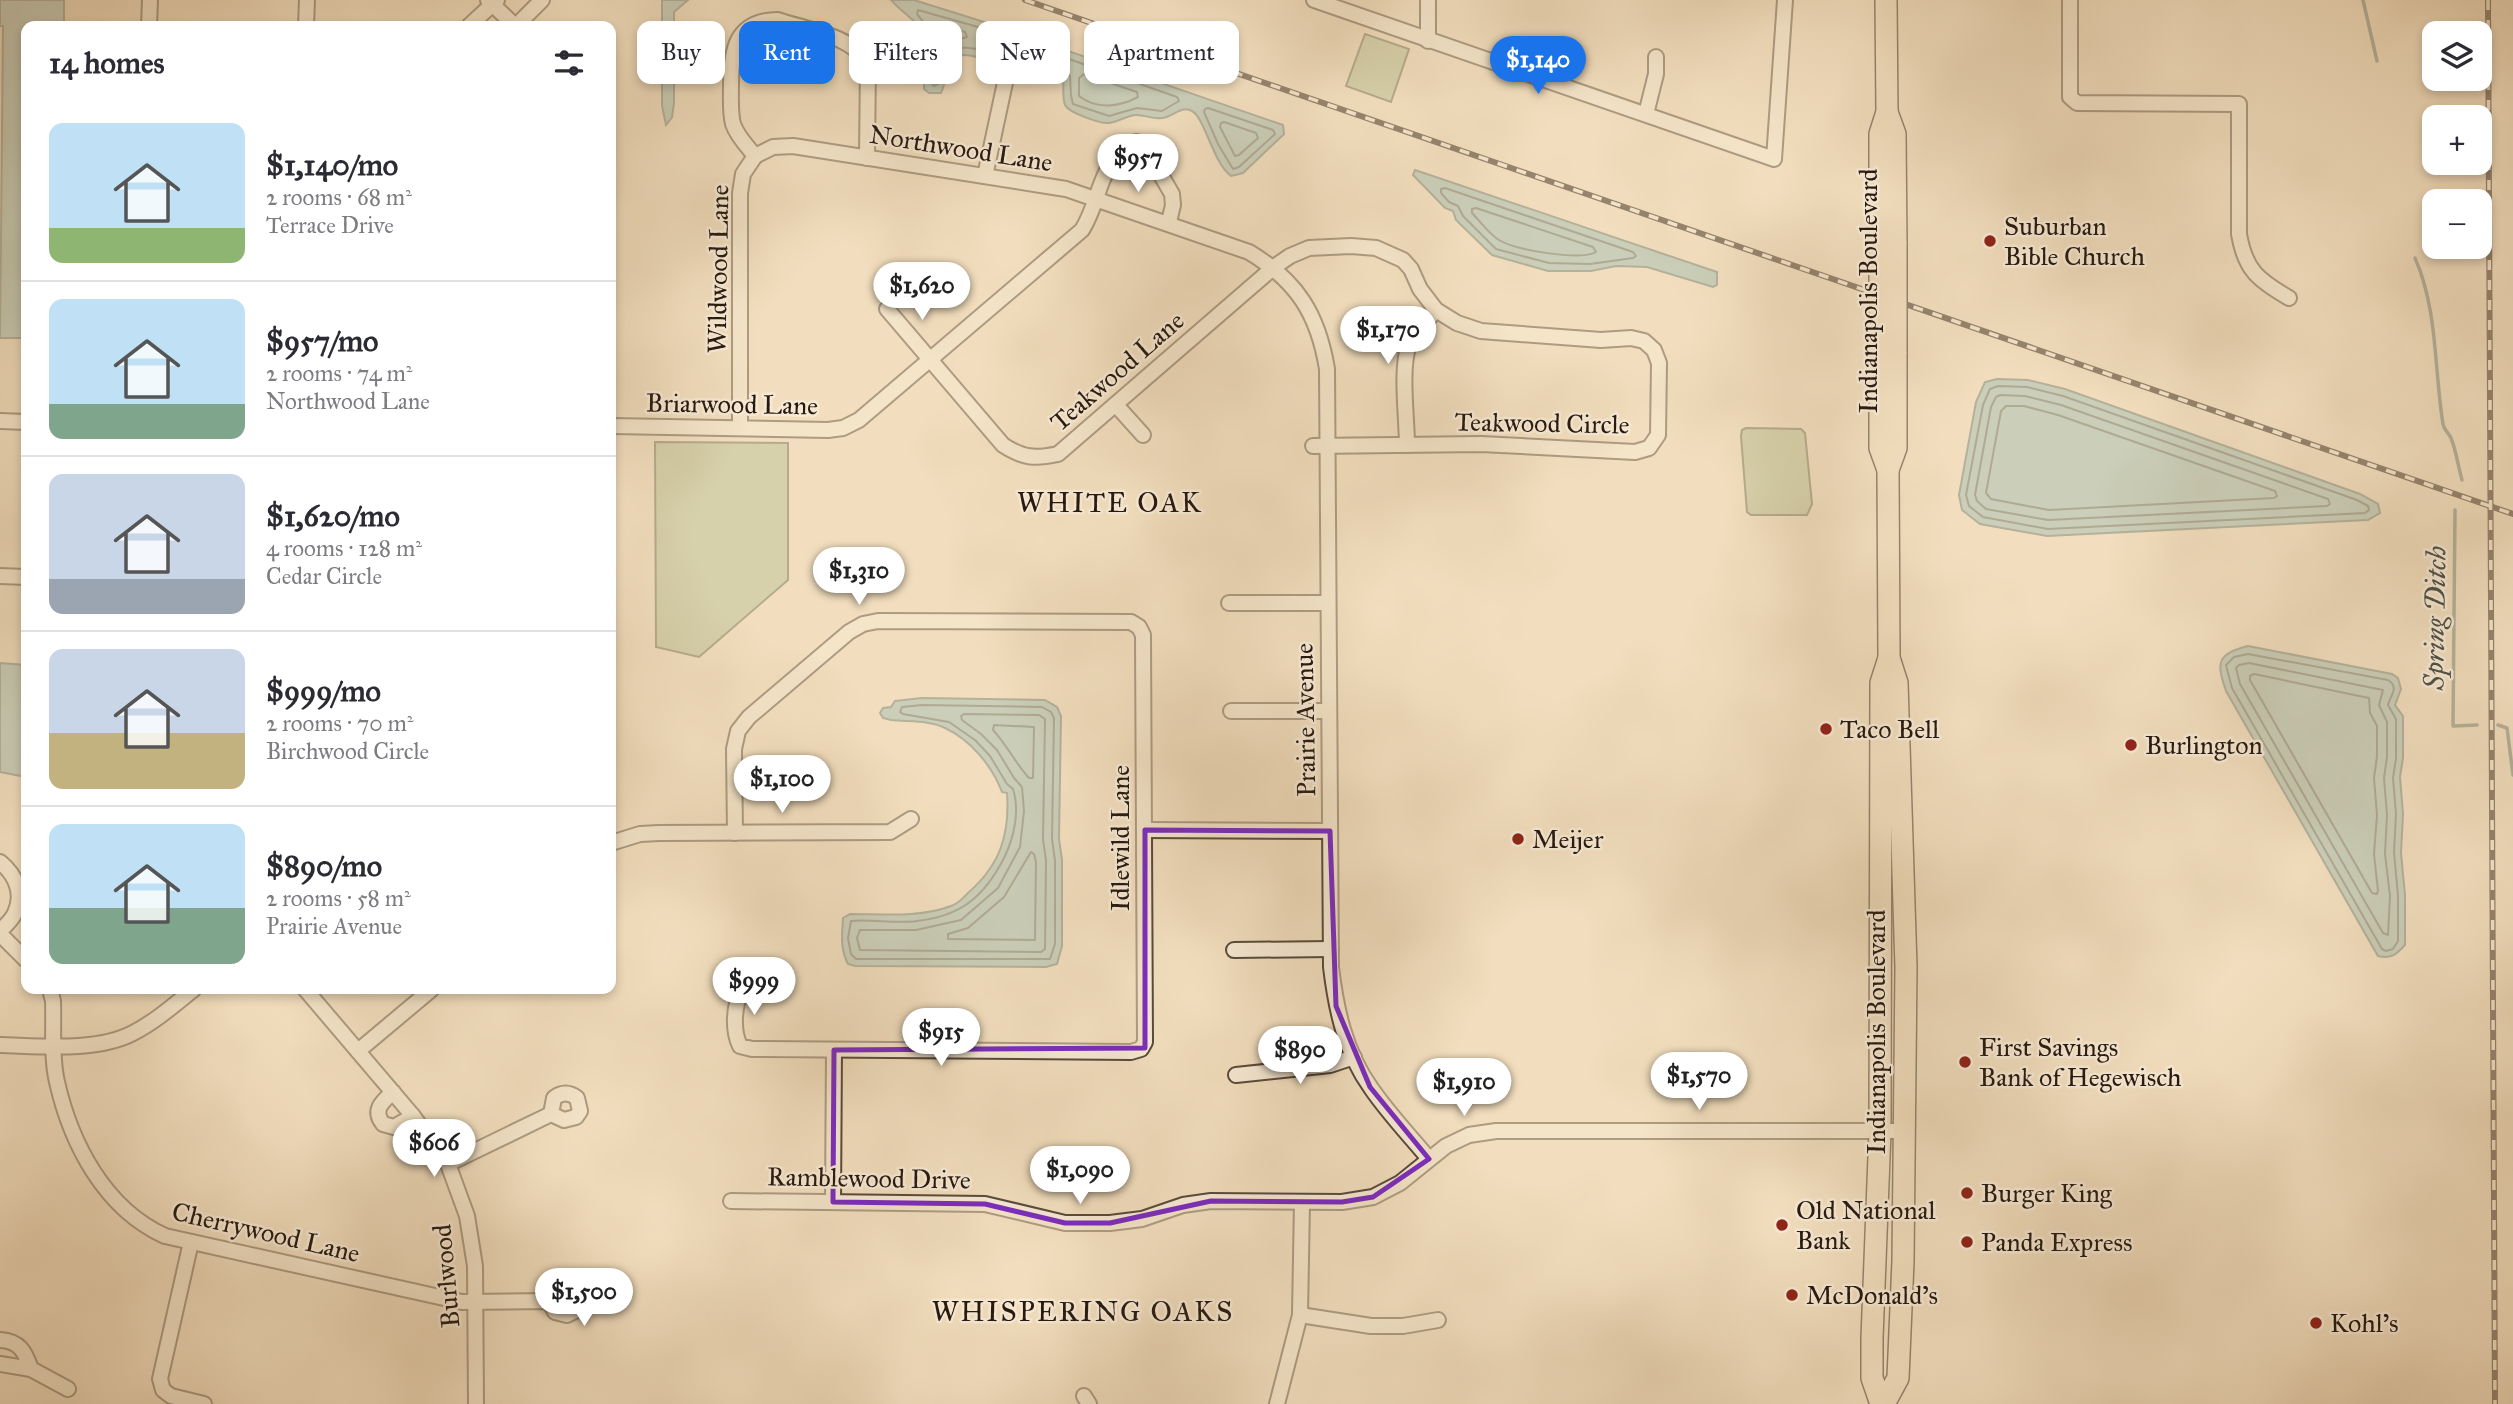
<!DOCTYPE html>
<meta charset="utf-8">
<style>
body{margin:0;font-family:"IM FELL Great Primer",serif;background:#f2f2f3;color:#2b2b33;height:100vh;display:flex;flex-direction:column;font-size:26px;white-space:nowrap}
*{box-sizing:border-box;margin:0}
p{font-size:23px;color:#7c7c81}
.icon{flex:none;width:38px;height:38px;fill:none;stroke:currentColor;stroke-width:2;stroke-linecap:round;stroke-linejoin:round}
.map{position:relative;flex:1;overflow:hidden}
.sheet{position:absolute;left:21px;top:21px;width:595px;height:973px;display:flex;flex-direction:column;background:#fff;border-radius:14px;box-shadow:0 4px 10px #0003}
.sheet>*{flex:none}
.hud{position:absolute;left:637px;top:21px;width:665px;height:63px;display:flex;gap:14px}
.buttons{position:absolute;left:2422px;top:21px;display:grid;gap:14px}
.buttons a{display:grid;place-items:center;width:70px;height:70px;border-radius:14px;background:#fff;box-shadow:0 4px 10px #0003;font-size:35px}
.price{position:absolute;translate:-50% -60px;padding:0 16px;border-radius:24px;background:#fff;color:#222;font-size:23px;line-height:46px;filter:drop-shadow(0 2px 4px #0008)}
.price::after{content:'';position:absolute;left:50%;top:42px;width:21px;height:16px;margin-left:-10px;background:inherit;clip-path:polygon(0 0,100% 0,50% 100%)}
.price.active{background:#1a73e8;color:#fff}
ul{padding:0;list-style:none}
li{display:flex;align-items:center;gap:21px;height:175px;padding:0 28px}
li+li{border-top:2px solid #e1e1e2}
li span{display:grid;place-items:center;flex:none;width:196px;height:140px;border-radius:14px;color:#555}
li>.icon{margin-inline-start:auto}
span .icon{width:84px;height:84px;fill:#fffc;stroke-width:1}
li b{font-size:30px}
h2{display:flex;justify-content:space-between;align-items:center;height:84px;padding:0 28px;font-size:30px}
.pill{padding:0 24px;border-radius:14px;background:#fff;box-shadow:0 4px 10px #0003;font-size:24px;line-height:63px}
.pill.active{background:#1a73e8;color:#fff}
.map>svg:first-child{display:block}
.green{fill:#b5c296;stroke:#6e6d52;stroke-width:2}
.water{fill:#9bbcb3;stroke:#6c7a71;stroke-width:2}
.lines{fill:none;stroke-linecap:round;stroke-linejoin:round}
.shore{stroke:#606a61;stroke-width:2}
.stream{stroke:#6c7a71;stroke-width:3.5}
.minor-casing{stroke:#594a3b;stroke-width:18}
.highway-casing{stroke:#26180f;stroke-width:24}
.minor{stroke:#f7ead5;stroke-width:14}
.highway{stroke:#f2debe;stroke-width:21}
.rail-casing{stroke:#26180f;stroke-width:6}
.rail{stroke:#f7ead5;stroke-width:3.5;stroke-dasharray:10;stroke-linecap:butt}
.highway-bridge-casing{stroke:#26180f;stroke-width:24;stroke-linecap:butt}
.highway-bridge{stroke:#f2debe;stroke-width:21}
.marked{fill:none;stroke:#7b2cbf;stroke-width:5;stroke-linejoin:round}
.poi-dot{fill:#8f2418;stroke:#f7ead5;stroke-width:2.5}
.labels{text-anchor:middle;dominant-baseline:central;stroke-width:5;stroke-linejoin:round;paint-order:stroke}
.street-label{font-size:26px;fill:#26180f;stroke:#f7ead5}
.poi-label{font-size:26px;fill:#26180f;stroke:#f7ead5;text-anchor:start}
.neighbourhood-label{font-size:28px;letter-spacing:2px;fill:#26180f;stroke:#f7ead5}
.water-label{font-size:28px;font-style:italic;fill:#4f5148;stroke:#f7ead5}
</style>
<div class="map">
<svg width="2513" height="1404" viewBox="0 0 2513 1404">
<rect width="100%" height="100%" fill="#f2debe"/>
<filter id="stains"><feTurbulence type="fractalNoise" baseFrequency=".00286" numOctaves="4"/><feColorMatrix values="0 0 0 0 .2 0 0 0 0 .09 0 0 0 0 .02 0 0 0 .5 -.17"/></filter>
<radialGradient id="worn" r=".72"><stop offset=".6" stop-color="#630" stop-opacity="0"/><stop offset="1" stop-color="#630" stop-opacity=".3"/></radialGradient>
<g class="green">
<path d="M1365,34L1409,49L1391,102L1346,86Z"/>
<path d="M1746,428L1801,429L1805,433L1812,504L1807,515H1751L1747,512L1741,436L1742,430Z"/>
<path d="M655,442L788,443V580L699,657L656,647Z"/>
</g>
<g class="water">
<path d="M0,0H64V26H26V335L23,338H0L3,26H0Z"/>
<path d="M662,0H688L674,12V103L672,117L666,125L662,106Z"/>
<path d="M891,0H914L981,21L1283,125L1284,134L1243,173L1231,176C1213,163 1205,118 1192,111C1181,105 1173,117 1162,118C1153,120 1144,114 1135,115C1126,116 1118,122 1109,123C1101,124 1069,113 1065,105C1062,97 1064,86 1063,78C1048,64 1028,67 1010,65C996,64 967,50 955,57C946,63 946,84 941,93H929L924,89C924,68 933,47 920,28C912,17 899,10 891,0Z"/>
<path d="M1415,170L1717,272V285L1713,287L1647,267L1616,266L1591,271H1548L1492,255L1456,220L1453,211L1445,208L1413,175Z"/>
<path d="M1997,379L2028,380L2065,389L2360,494L2378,504L2380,513L2368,520L2047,536L1980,524L1962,510L1959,495L1976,402L1985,382Z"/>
<path d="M2248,646L2392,674L2398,678L2401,689L2395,705L2403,716V758L2400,777L2403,814L2401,853L2405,895V945C2396,955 2391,959 2378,956L2226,691C2216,662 2217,654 2248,646Z"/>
<path d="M0,663L26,665V777L0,772Z"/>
<path d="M922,698L1045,700L1057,707L1061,716L1059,839L1062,860V946L1057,964L1046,967L855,966L848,964C840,949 842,935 843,918L850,914C884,914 919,918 951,906C958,904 963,898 968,893C1000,865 1010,835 1007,793L1002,792C992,766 971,740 945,728C930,720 908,722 891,720L883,718L880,713L883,708L891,707L895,701Z"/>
</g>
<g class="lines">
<g class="shore">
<path d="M918,10L978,27L1177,97L1179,101L1162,111L1137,108L1109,116L1073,104L1071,96L1070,76C1056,56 1029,61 1008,58C992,55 964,40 949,53C941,60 940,75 938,84L934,86L931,83C932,53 940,40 917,14Z"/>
<path d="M943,25L965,32L967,37L944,44L938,29Z"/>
<path d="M1084,74L1137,92L1138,97C1119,107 1097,110 1079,96V78Z"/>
<path d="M1208,108L1273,130L1275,134L1239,167L1233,169L1218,144L1204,112L1205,109Z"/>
<path d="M1224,122L1256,133L1258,138L1239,155L1235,156L1220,127L1221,123Z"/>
<path d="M1445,188L1633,252L1636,256L1633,258L1590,264L1549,263L1496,249L1463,216L1458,206L1449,202L1441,193V189Z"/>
<path d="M1476,208L1593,247L1596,252C1580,261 1515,250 1499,240C1489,234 1480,221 1472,213V209Z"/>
<path d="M1998,386L2027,387L2063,396L2357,500L2368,506L2369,510L2365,513L2048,529L1983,517L1969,506L1966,495L1983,405L1990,389Z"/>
<path d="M2000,395L2025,396L2061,405L2328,499L2330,504L2327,506L2048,520L1986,509L1977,501L1975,495L1991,407L1996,397Z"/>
<path d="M2006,406H2024L2058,415L2275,491L2277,496L2274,498L2049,510L1991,499L1986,493L2001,411Z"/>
<path d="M2248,654L2388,680C2400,687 2390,696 2388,705L2396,719V758L2393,778L2396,814L2394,852L2398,896V941L2393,949L2386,951L2382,949L2232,688L2226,665L2234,657Z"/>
<path d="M2249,663L2383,690L2379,705L2387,722V757L2384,778L2387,815L2385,854L2390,896L2388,935L2383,933L2240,684L2236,668L2239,665Z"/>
<path d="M2254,674L2369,698L2370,713L2377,726V756L2374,778L2377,815L2374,854L2378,891L2377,894L2372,893L2250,680V676Z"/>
<path d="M922,705L1042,707L1051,712L1054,718L1052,839L1055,861V944L1050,959H856L851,954L848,938L851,921C873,919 895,924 917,921C961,916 984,897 1004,858C1014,838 1020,811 1013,789L1007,784L990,756L975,740L949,722L903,714L900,712L902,707Z"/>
<path d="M964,714L1039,715L1045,719L1043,839L1046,861L1045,949L1041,952L860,950L857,938L860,930H916L961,920L998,888L1020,847L1024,811L1022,787L1014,778L997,750L981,734L962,720L961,716Z"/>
<path d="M994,725L1034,727L1033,778H1029C1016,764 1007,745 993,730Z"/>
<path d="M1031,852L1034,854L1036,862L1035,940L948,939V934L968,928L1004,897Z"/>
</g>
<g class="stream">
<path d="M2363,0L2377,61"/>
<path d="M2415,258C2438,310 2434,369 2443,424C2444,430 2448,432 2451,438C2456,450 2458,466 2462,480"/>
<path d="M2455,510L2453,726L2477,725"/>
<path d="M2498,725L2507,728L2513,775"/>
</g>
<defs>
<g id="minor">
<path d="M488,0L515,26"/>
<path d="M1314,0L1774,159L1785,0"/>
<path d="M2070,0V97L2077,103L2239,104V234C2245,270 2258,280 2289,298"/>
<path d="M149,26L150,0"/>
<path d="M306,26L307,0"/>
<path d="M469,26L497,0"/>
<path d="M516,26L542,0"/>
<path d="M1428,41V0"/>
<path d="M1646,114L1656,74V57"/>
<path d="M755,156L773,147L793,146L1066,189L1249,252C1297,281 1318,314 1327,369L1331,967C1336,1009 1345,1052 1371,1088C1388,1113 1410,1136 1429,1159"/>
<path d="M755,156C747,146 737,136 733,124C730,112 731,98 731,85C731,51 735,20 778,20C807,30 851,35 868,63L867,158"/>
<path d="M985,176L1006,78"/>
<path d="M887,309L1003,445C1023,458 1034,459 1058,454L1274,267L1290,256L1309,248L1351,246L1376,248L1403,260L1411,269L1420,289L1436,310L1457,323L1481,331L1601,340L1631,338L1644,341L1654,350L1659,363L1658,435L1649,448L1635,452L1481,444L1313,446"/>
<path d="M1116,405L1143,435"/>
<path d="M0,421L26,422"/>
<path d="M611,426L828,430L843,428L859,420L1082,230C1101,201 1099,157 1136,142L1143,144L1172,194L1173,205L1169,222"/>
<path d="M740,427V193L743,174L755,156"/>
<path d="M1407,445C1407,420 1400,367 1409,345C1415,332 1427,321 1436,310"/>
<path d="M0,576L26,577"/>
<path d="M1229,603H1328"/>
<path d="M1231,711H1329"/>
<path d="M1145,830L1330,831"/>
<path d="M735,833L734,749L738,731L749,717L849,632L863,624L878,621L1131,622L1139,627L1143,635L1145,1042L1141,1049L1131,1052L752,1049L740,1046C732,1030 734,1005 742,989"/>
<path d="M611,843L640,834L659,833L890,832L911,819"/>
<path d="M0,862C16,875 24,894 15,913C12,920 5,926 0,931"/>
<path d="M0,934L26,960"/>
<path d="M1234,950L1331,949"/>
<path d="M50,989L53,1001C54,1027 51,1057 57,1082C71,1144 105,1209 165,1236L462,1302L549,1301L555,1312L567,1315L577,1310L580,1297C571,1279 556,1286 549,1301"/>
<path d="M305,989L413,1116L448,1164L467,1216L475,1266L476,1404"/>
<path d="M0,1045C40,1046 97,1052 133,1033C156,1021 174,1005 194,989"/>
<path d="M358,1051L432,989"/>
<path d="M1236,1075L1330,1065L1354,1057"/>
<path d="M393,1092C382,1102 372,1110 383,1124L394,1127L413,1116"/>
<path d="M448,1164L551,1114L554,1098C562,1092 569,1092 577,1098L580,1111L576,1117L564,1120L551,1114"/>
<path d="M731,1201L985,1204L1065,1223H1110L1142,1219L1183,1205L1211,1201L1342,1202L1373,1197L1400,1183L1446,1146L1469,1135L1496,1131H1905"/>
<path d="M833,1202L834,1050"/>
<path d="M191,1242L160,1379L163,1390L171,1396L204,1404"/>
<path d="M1300,1315L1371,1326H1403L1438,1320"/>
<path d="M0,1340C20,1341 25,1352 31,1369"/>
<path d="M0,1364L31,1369L68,1389"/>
<path d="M1084,1396L1089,1404"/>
<path d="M1277,1404L1300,1315L1302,1202"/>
</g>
<g id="highway">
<path d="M1887,112L1895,134L1896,244"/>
<path d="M1880,244V134L1887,112L1886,0"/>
<path d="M1880,353V448L1888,470L1889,658L1897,683L1906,967L1903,1261L1898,1378L1884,1404"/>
<path d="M1888,470L1896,448V352"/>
<path d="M1881,1404L1872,1378V1338L1880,1131L1881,683L1889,658"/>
</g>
</defs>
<use href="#minor" class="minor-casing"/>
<use href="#highway" class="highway-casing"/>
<use href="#minor" class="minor"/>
<use href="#highway" class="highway"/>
<defs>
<g id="rail">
<path d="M1025,0L2513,514"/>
<path d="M2488,0L2495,1404"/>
</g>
</defs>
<use href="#rail" class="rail-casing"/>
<use href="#rail" class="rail"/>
<defs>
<g id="highway-bridge">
<path d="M1880,244V353"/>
<path d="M1896,244V352"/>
</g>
</defs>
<use href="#highway-bridge" class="highway-bridge-casing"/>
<use href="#highway-bridge" class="highway-bridge"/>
</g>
<path d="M0 0H2513V1404H0ZM1145,830L1330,831L1336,1006L1370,1087L1429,1159L1373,1197L1342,1202L1211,1201L1110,1223H1065L985,1204L833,1202L834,1050L1145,1048Z" fill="#f2debe" fill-opacity=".55" fill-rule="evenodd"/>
<path class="marked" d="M1145,830L1330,831L1336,1006L1370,1087L1429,1159L1373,1197L1342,1202L1211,1201L1110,1223H1065L985,1204L833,1202L834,1050L1145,1048Z"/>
<g class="poi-dot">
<circle cx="1990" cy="241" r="7"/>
<circle cx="1826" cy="729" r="7"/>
<circle cx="2131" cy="745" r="7"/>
<circle cx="1518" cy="839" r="7"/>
<circle cx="1965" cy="1062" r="7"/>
<circle cx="1967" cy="1193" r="7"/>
<circle cx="1782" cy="1225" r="7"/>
<circle cx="1967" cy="1242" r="7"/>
<circle cx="1792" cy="1295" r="7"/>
<circle cx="2316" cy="1323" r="7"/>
</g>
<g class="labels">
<g class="street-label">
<text transform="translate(961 148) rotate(9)">Northwood Lane</text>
<text transform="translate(718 269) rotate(-89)">Wildwood Lane</text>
<text transform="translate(1868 291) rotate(-90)">Indianapolis Boulevard</text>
<text transform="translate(1117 371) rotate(-41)">Teakwood Lane</text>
<text transform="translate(732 404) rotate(1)">Briarwood Lane</text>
<text transform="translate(1542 423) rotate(1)">Teakwood Circle</text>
<text transform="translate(1305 720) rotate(-91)">Prairie Avenue</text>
<text transform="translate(1120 838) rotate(-90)">Idlewild Lane</text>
<text transform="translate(1876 1032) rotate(-90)">Indianapolis Boulevard</text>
<text transform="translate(869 1178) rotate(1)">Ramblewood Drive</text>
<text transform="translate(266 1232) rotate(13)">Cherrywood Lane</text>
<text transform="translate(446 1276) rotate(-95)">Burlwood</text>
</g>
<g class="poi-label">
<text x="2004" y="226">Suburban<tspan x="2004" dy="30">Bible Church</tspan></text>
<text x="1840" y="729">Taco Bell</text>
<text x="2145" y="745">Burlington</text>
<text x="1532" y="839">Meijer</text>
<text x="1979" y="1047">First Savings<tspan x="1979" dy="30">Bank of Hegewisch</tspan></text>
<text x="1981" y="1193">Burger King</text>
<text x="1796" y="1210">Old National<tspan x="1796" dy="30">Bank</tspan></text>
<text x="1981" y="1242">Panda Express</text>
<text x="1806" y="1295">McDonald's</text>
<text x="2330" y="1323">Kohl's</text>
</g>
<g class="neighbourhood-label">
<text x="1110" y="502">WHITE OAK</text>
<text x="1083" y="1311">WHISPERING OAKS</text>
</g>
<g class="water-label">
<text transform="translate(2435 618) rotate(-89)">Spring Ditch</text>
</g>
</g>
<rect width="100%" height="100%" filter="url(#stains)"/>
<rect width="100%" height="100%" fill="url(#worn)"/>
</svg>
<div class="buttons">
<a><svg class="icon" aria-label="layers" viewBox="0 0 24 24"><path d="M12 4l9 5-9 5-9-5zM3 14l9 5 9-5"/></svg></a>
<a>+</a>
<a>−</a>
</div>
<b class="price active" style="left:1538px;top:96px">$1,140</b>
<b class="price" style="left:1138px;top:194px">$957</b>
<b class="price" style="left:922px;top:322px">$1,620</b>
<b class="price" style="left:1388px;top:366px">$1,170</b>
<b class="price" style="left:859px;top:607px">$1,310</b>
<b class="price" style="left:782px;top:815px">$1,100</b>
<b class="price" style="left:754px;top:1017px">$999</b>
<b class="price" style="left:941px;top:1068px">$915</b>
<b class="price" style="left:1300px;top:1086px">$890</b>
<b class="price" style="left:1699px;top:1112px">$1,570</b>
<b class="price" style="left:1464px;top:1118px">$1,910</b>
<b class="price" style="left:434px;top:1179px">$606</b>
<b class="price" style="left:1080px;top:1206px">$1,090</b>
<b class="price" style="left:584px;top:1328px">$1,500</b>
<div class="hud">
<a class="pill">Buy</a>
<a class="pill active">Rent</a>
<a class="pill">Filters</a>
<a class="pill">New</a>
<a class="pill">Apartment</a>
</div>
<section class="sheet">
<h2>14 homes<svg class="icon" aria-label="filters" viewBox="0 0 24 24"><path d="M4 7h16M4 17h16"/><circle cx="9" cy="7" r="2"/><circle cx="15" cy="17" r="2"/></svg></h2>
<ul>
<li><span style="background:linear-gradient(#bfe0f5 75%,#8fb573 0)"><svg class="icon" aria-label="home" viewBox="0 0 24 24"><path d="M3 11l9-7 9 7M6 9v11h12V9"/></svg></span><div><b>$1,140/mo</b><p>2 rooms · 68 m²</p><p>Terrace Drive</p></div></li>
<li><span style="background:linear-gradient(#bfe0f5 75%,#7fa58c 0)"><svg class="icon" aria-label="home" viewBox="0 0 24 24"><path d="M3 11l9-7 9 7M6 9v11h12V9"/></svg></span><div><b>$957/mo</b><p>2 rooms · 74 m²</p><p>Northwood Lane</p></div></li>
<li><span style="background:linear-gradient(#c9d6e8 75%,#9aa5b1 0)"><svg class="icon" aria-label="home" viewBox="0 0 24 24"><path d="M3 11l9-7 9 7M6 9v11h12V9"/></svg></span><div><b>$1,620/mo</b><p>4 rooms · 128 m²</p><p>Cedar Circle</p></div></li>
<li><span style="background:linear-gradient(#c9d6e8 60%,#c2b280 0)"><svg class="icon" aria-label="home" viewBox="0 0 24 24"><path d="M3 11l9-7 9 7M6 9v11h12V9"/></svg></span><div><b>$999/mo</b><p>2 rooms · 70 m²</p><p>Birchwood Circle</p></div></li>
<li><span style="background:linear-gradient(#bfe0f5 60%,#7fa58c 0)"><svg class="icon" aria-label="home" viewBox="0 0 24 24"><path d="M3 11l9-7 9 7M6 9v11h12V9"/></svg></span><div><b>$890/mo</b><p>2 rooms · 58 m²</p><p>Prairie Avenue</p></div></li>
</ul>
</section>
</div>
